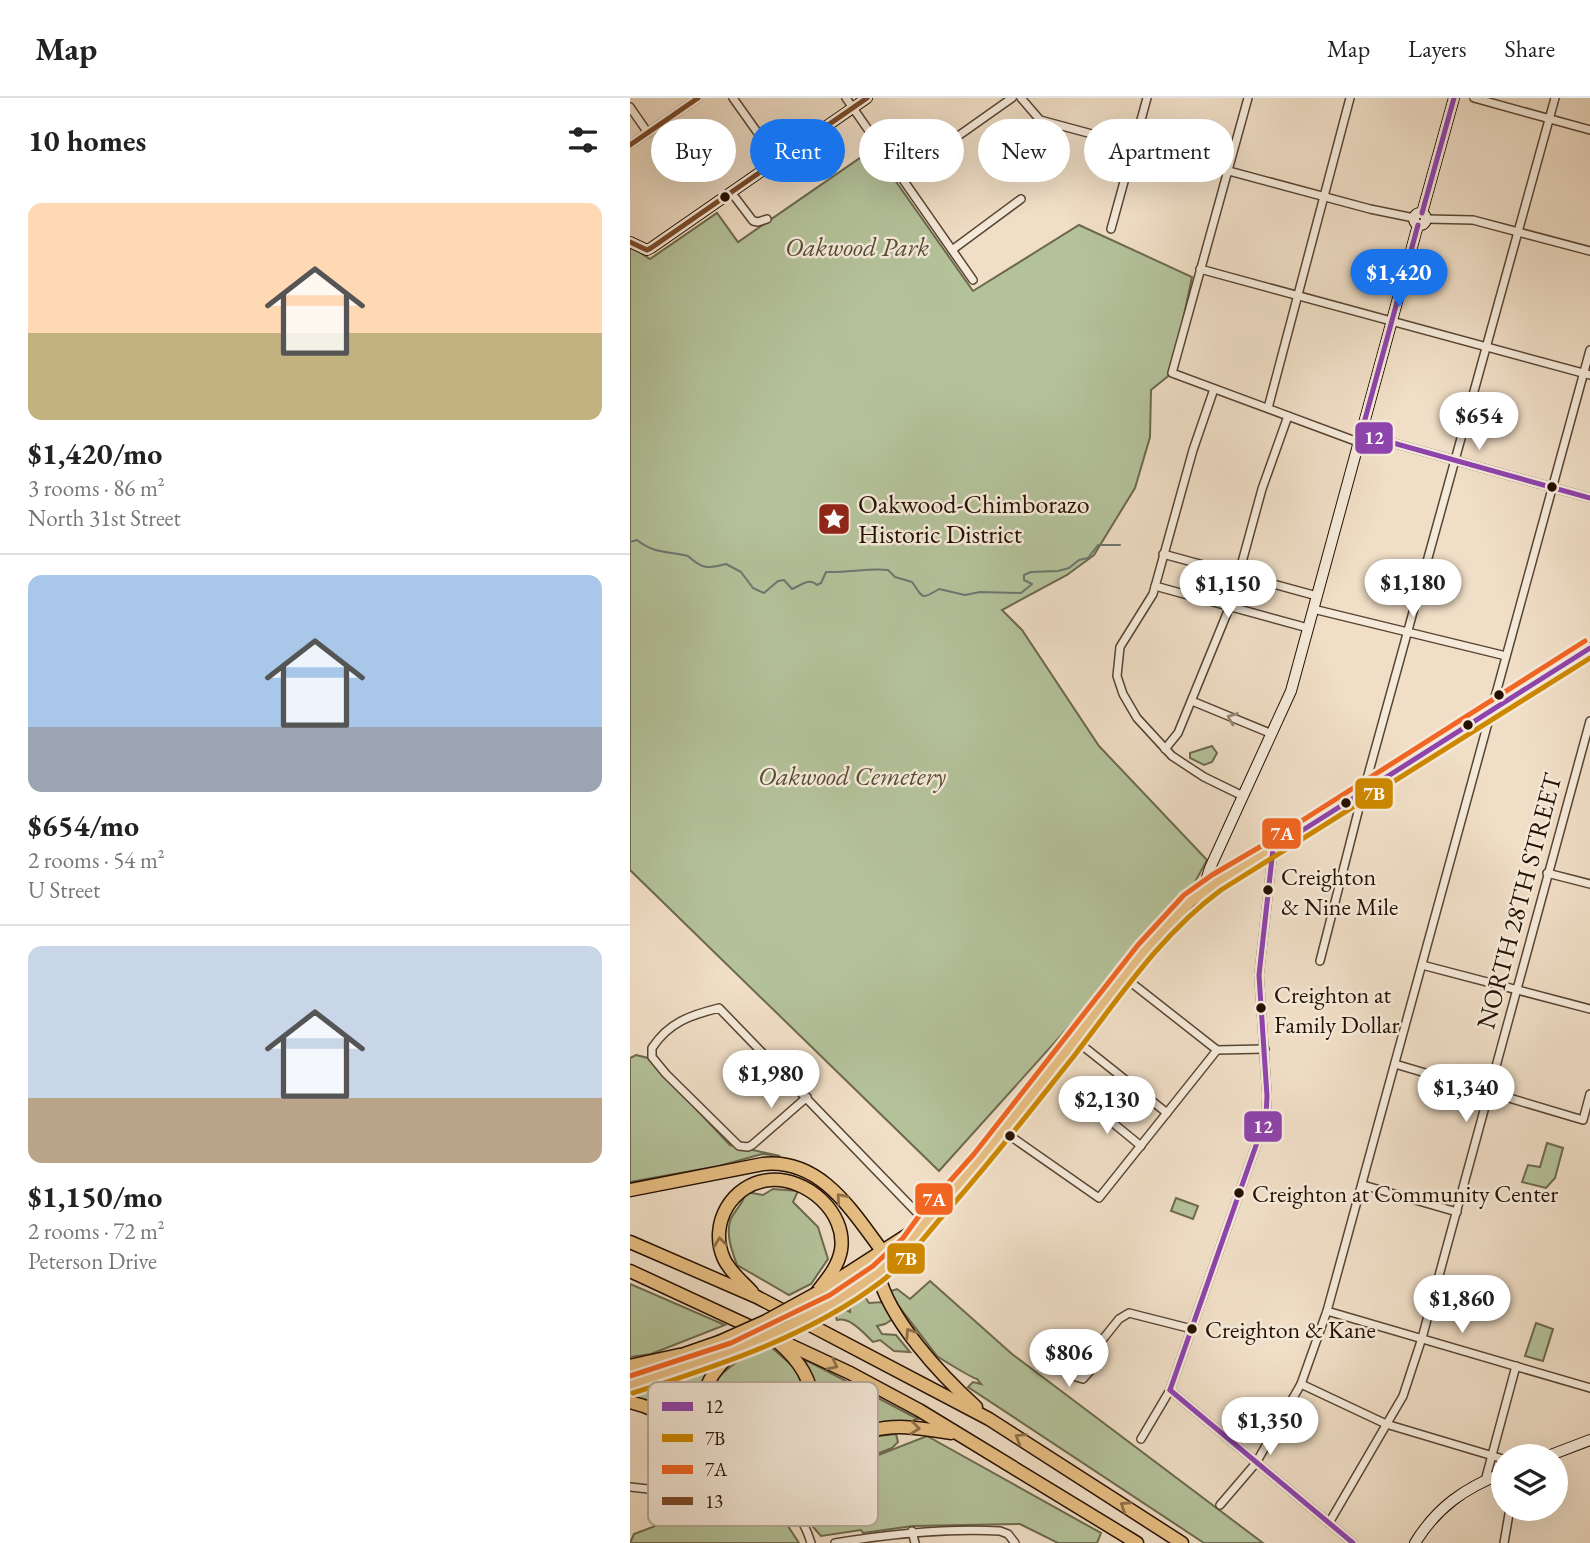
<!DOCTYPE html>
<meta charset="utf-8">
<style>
body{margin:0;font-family:"EB Garamond",serif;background:#f6f6f6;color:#222;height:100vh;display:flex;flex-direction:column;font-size:26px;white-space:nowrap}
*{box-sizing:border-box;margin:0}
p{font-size:23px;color:#767676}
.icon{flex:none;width:38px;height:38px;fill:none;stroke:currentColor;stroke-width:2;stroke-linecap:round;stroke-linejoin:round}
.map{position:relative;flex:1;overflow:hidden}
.details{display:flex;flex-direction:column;background:#fff;width:630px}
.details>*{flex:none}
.guide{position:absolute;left:21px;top:21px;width:665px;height:63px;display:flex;gap:14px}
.fabs{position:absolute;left:861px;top:1346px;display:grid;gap:14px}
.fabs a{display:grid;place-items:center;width:77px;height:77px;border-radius:50%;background:#fff;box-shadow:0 7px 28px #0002;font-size:35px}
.price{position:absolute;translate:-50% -60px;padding:0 16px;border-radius:24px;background:#fff;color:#222;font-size:23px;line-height:46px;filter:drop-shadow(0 2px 4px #0008)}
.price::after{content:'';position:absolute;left:50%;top:42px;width:21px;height:16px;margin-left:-10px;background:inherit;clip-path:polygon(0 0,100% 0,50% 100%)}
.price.active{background:#1a73e8;color:#fff}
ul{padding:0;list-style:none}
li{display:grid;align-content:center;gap:14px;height:371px;padding:0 28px}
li+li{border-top:2px solid #e0e0e0}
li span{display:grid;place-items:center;height:217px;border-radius:14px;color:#555}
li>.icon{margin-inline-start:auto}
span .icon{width:126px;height:126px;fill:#fffc;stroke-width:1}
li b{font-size:30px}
h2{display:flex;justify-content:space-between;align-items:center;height:84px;padding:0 28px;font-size:30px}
.tag{padding:0 24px;border-radius:32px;background:#fff;box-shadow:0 7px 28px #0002;font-size:24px;line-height:63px}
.tag.active{background:#1a73e8;color:#fff}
header{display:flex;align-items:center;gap:42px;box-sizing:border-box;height:98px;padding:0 35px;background:#fff;border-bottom:2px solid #e0e0e0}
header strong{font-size:33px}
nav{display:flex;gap:38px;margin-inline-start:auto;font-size:24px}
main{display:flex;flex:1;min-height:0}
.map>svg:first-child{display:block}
.green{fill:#b4c29a;stroke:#6c694d;stroke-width:2}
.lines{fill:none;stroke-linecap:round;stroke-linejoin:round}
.stream{stroke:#6c7770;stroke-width:2}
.street-casing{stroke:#584432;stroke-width:10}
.secondary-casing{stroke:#251000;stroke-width:12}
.primary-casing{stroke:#251000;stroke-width:13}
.highway-casing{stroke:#251000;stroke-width:15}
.street{stroke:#f5eada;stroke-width:7}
.secondary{stroke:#f5eada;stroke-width:10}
.primary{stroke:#e8bf83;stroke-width:10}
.highway{stroke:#e8bf83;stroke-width:12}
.primary-bridge-casing{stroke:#251000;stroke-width:13;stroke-linecap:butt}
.primary-bridge{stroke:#e8bf83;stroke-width:10}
.bus-1-casing{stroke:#f5eada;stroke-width:10}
.bus-2-casing{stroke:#f5eada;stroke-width:10}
.bus-3-casing{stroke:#f5eada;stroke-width:10}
.bus-4-casing{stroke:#f5eada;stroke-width:10}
.bus-1{stroke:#8e44ad;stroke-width:5}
.bus-2{stroke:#cd8800;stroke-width:5}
.bus-3{stroke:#f26522;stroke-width:5}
.bus-4{stroke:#7a4b2a;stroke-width:5}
.oneway{stroke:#978878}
.oneway2{stroke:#907048}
.bus-dot{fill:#251000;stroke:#f5eada;stroke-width:2.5}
.labels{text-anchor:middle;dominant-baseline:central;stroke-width:5;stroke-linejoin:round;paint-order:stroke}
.bus-label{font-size:24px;fill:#251000;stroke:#f5eada;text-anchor:start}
.park-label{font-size:26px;font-style:italic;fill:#574e36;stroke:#f5eada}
.poi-label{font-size:26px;fill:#251000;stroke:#f5eada;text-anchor:start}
.street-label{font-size:26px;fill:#251000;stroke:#f5eada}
.key{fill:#f5eada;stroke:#b7a999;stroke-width:2}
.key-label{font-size:19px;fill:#251000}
.line-badge{stroke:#f5eada;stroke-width:2.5}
.badge-label{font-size:19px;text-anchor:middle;font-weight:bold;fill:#fff}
</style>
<header>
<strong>Map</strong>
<nav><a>Map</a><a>Layers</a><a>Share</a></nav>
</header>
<main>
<section class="details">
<h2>10 homes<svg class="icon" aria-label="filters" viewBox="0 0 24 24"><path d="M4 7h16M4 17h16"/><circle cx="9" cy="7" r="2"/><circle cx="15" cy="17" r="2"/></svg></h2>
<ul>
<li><span style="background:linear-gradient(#ffd9b3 60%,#c2b280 0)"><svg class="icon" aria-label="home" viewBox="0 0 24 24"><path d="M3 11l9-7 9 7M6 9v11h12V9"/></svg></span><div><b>$1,420/mo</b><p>3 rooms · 86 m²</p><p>North 31st Street</p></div></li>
<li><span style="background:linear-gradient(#a9c7e8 70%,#9aa5b1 0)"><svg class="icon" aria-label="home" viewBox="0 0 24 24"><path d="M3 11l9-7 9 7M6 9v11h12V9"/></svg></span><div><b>$654/mo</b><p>2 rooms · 54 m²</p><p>U Street</p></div></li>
<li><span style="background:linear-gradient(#c9d6e8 70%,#b9a48a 0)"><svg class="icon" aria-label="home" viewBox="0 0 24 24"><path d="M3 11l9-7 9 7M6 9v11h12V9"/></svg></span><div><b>$1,150/mo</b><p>2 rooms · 72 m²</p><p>Peterson Drive</p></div></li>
</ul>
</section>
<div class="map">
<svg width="960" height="1445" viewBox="0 0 960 1445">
<rect width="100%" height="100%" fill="#f0dec6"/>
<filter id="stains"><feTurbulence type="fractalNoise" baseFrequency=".00286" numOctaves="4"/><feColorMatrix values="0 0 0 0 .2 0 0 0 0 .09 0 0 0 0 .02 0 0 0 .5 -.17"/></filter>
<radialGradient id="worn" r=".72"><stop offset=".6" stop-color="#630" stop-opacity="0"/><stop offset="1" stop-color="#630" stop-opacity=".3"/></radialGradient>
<g class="green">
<path d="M243,51L343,193L449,127L562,179L542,275L521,292L520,339L505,390L464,457L437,477L372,512L392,532L469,648L577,762L559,795L309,1073L0,772V148L20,161L87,115L108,144Z"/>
<path d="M582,648L587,655L582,664L574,667L560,660V655Z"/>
<path d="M6,957L18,960L100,1047L150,1058L132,1056L89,1068L0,1084V960Z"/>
<path d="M917,1045L933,1050L925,1080L916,1090L892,1084L898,1067L910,1069Z"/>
<path d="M143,1091L168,1093L163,1104L188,1129L198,1161L181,1186L159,1197L107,1167C102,1153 96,1138 100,1123C103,1114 113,1107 116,1094L133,1097Z"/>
<path d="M546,1100L568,1108L563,1121L541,1113Z"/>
<path d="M300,1183L382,1256L633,1445H574L338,1289L343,1284L351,1286L347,1281C342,1280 311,1261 307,1258L258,1194L267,1191L280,1201Z"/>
<path d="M0,1186L95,1227L21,1256L0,1259Z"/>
<path d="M228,1196L235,1199L239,1205L254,1204L263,1221L255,1226L247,1228L252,1236L266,1237L280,1254L264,1253L250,1242L243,1244C233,1234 220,1219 207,1222L205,1216L212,1210L220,1214L221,1201Z"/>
<path d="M906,1225L923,1231L913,1263L895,1258Z"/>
<path d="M141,1249L166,1271L178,1304L168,1332L138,1350H120L102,1342L90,1331L82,1315L83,1288L90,1277L108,1263Z"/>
<path d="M174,1261L288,1321L138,1368L109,1365L0,1299V1292L86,1265C83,1275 71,1308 71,1316C72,1325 79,1334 84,1340C111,1372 172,1362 186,1322C194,1301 184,1279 174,1261Z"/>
<path d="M266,1336L268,1344L262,1350L142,1397L82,1393L78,1375L67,1364L73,1360C96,1377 118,1383 146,1378L249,1338Z"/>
<path d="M297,1338L471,1435L467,1445H428L390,1426L283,1428L233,1435L231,1432L191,1438L183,1429L173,1391L187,1381Z"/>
<path d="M57,1416L134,1419L156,1425L169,1445H0L4,1436Z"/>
</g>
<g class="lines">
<path class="stream" d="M0,444L7,442C24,456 39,453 58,458C72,471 78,471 96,466L111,474L123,490L134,495L148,483L154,482L162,491C170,488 179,479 187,487L191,485L196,474C217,475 238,470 258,472L265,479L282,484C293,499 290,503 309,491L335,497L350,494L391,495L402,486L394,482V477L401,474L428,473L439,470L449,462L458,460L468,447H490"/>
<defs>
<g id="street">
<path d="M103,0L147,62"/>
<path d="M216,0L343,182"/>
<path d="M391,0L410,22L740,111L784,120"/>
<path d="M618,0L542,275L728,344"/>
<path d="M844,0L960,32"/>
<path d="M0,9L18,35"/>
<path d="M0,47L68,0"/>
<path d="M270,79L382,0"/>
<path d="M101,94L123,123L128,124L137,121"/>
<path d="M796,121L843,122L960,153"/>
<path d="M481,131L517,0"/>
<path d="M322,152L391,101"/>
<path d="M570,171L960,277"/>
<path d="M584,291L563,352L523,496L490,549L487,578L493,596L507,620L542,658L574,679L613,698"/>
<path d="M638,310L720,0"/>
<path d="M731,336L960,400"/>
<path d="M533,456L687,498"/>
<path d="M525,488L678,530"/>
<path d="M683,511L876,558"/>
<path d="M562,603L642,636"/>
<path d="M535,651L548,635L600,508L632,391L658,318"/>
<path d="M917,775L960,786"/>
<path d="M690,863L730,706L925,0"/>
<path d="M792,867L960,911"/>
<path d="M494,879L587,952L635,951"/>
<path d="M444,941L537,1015"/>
<path d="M765,966L953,1022L960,996"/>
<path d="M177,999L122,1047L118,1049L109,1048L36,976L22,959V950C39,924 61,917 89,910L296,1124"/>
<path d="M461,1007L511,1048"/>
<path d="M373,1033L469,1100L587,952"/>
<path d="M733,1087L827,1114"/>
<path d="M697,1213L960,1290"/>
<path d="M465,1251L468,1264L453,1281L446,1279L441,1270C448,1260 453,1253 465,1251L489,1221L499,1215L562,1231"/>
<path d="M671,1286L756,1326L873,1361"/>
<path d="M540,1292L723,1445"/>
<path d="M511,1341L540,1292L636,1019L637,998L629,877L643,751"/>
<path d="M855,1383L886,1268"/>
<path d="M0,1389L152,1406C169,1415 176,1428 181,1445"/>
<path d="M590,1407L626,1365L671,1286L697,1213L960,252"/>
<path d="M699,1425L773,1298L792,1240L960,623"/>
<path d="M282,1433L285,1445"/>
<path d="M205,1445C260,1436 314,1430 370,1433L378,1436L385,1445"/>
<path d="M874,1445L880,1410"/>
</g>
<g id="secondary">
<circle cx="790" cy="121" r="6"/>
<path d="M792,115L824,0"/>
<path d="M0,144L17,152L21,150L237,0"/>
<path d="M572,795L580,770L661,593L788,127"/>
<path d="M918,1358L960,1342"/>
<path d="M785,1445C807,1409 835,1390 873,1375"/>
</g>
<g id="primary">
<path d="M190,1192L288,1129"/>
<path d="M204,1205L248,1175L280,1146L296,1124L351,1062L515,852L560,804L586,785L645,750L960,550"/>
<path d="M43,1259L89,1243"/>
<path d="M0,1287L104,1253"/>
</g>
<g id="highway">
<path d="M0,1092L133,1066C191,1060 222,1113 253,1154L252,1172"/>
<path d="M0,1144L127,1199L359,1321L552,1445"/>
<path d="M0,1173L220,1275L289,1312L507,1445"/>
<path d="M248,1175C259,1222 311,1277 346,1309"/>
<path d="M122,1194C112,1183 100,1174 94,1161C78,1126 102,1085 140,1082C176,1079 217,1114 211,1152C208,1169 197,1181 187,1194"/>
<path d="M104,1253C85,1271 68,1290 77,1318C103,1401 245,1330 149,1245"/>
<path d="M0,1268L49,1257"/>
<path d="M0,1304C18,1308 34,1316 48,1327C71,1345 93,1371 125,1373C163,1375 204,1342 241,1333C268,1325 294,1331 321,1335"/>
</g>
</defs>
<use href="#street" class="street-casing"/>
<use href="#secondary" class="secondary-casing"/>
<use href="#primary" class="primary-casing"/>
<use href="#highway" class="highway-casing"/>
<use href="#street" class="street"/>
<use href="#secondary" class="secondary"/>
<use href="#primary" class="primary"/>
<use href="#highway" class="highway"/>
<defs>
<g id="primary-bridge">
<path d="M89,1243L136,1222L187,1194"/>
<path d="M104,1253L159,1228L204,1205"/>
</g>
</defs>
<use href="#primary-bridge" class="primary-bridge-casing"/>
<use href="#primary-bridge" class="primary-bridge"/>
<defs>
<g id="bus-1">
<path d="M792,115L824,0"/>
<path d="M731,336L960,400"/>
<path d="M731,336L788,127"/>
<path d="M643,751L960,550"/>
<path d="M540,1292L636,1019L637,998L629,877L643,751"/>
<path d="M540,1292L723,1445"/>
</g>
<path id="bus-2" d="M3,1295C90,1267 178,1239 252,1183C275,1165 291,1143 310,1121C357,1069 400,1013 444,958C489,900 531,836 591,792L960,560"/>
<path id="bus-3" d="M0,1278L101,1245L200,1197L243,1168L273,1140L289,1118L344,1056L508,847L554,797L582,777L640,743L955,543"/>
<g id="bus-4">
<path d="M0,47L68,0"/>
<path d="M0,144L17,152L21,150L237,0"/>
</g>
</defs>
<use href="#bus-1" class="bus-1-casing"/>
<use href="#bus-2" class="bus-2-casing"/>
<use href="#bus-3" class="bus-3-casing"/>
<use href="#bus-4" class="bus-4-casing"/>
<use href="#bus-1" class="bus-1"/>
<use href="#bus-2" class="bus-2"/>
<use href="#bus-3" class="bus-3"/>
<use href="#bus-4" class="bus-4"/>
</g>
<defs><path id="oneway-chevron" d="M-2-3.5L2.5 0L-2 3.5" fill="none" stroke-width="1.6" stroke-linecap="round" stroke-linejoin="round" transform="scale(1.75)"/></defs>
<use class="oneway" href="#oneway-chevron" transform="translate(602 620) rotate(-158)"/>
<g class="oneway2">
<use href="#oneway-chevron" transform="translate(211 1100) rotate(-131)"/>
<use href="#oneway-chevron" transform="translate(90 1144) rotate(-97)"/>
<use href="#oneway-chevron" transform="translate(280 1235) rotate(-123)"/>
<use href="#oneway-chevron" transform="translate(203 1267) rotate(27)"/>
<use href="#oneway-chevron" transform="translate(285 1330) rotate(6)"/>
<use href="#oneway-chevron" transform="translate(390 1340) rotate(-148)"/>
<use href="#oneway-chevron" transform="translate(495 1408) rotate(-147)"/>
</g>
<defs>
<symbol id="sight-square" viewBox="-11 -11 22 22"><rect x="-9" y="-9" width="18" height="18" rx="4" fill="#8f2418" stroke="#f5eada"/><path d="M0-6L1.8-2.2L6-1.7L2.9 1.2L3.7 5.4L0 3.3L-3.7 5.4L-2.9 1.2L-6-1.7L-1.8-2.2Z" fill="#fff"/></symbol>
</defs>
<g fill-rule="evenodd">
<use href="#sight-square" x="185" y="402" width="38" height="38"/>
</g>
<g class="bus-dot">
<circle cx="95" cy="99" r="6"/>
<circle cx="922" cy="389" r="6"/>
<circle cx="869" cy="597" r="6"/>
<circle cx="838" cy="627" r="6"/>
<circle cx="716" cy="705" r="6"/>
<circle cx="638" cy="792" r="6"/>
<circle cx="631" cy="910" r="6"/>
<circle cx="380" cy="1038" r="6"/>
<circle cx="609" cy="1095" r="6"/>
<circle cx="562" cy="1231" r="6"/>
</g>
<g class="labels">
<g class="bus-label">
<text x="651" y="778">Creighton<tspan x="651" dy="30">&amp; Nine Mile</tspan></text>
<text x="644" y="896">Creighton at<tspan x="644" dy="30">Family Dollar</tspan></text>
<text x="622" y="1095">Creighton at Community Center</text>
<text x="575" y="1231">Creighton &amp; Kane</text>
</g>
<g class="park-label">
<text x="227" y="149">Oakwood Park</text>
<text x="222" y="678">Oakwood Cemetery</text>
</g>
<g class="poi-label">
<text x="228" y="406">Oakwood-Chimborazo<tspan x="228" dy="30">Historic District</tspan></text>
</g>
<g class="street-label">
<text transform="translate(889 803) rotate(-75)">NORTH 28TH STREET</text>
</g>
</g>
<rect x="18" y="1284" width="230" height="144" rx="10" class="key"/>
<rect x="32" y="1304" width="31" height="9" fill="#8e44ad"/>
<rect x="32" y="1336" width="31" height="8" fill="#cd8800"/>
<rect x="32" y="1367" width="31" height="9" fill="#f26522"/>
<rect x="32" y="1399" width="31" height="8" fill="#7a4b2a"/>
<g class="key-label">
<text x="75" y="1315">12</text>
<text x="75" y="1347">7B</text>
<text x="75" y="1378">7A</text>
<text x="75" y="1410">13</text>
</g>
<g class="line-badge">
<rect x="724" y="323" width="40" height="34" rx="7" fill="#8e44ad"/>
<rect x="724" y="679" width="40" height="33" rx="7" fill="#cd8800"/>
<rect x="631" y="719" width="41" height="33" rx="7" fill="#f26522"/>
<rect x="613" y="1012" width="40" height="33" rx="7" fill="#8e44ad"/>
<rect x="284" y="1084" width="40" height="34" rx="7" fill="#f26522"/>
<rect x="256" y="1144" width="40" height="33" rx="7" fill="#cd8800"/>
</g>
<g class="badge-label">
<text x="744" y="346">12</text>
<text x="744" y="702">7B</text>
<text x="652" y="742">7A</text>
<text x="633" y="1035">12</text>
<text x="304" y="1108">7A</text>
<text x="276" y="1167">7B</text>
</g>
<rect width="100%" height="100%" filter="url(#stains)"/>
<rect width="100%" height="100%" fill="url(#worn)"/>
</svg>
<div class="fabs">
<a><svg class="icon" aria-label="layers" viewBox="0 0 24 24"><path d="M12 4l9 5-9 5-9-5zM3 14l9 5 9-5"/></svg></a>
</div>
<b class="price active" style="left:769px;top:211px">$1,420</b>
<b class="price" style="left:849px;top:354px">$654</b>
<b class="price" style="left:783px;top:521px">$1,180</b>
<b class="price" style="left:598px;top:522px">$1,150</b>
<b class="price" style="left:141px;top:1012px">$1,980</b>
<b class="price" style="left:836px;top:1026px">$1,340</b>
<b class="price" style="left:477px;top:1038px">$2,130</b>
<b class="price" style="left:832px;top:1237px">$1,860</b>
<b class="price" style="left:439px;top:1291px">$806</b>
<b class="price" style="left:640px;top:1359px">$1,350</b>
<div class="guide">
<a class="tag">Buy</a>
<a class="tag active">Rent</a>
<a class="tag">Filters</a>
<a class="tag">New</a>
<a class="tag">Apartment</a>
</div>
</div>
</main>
